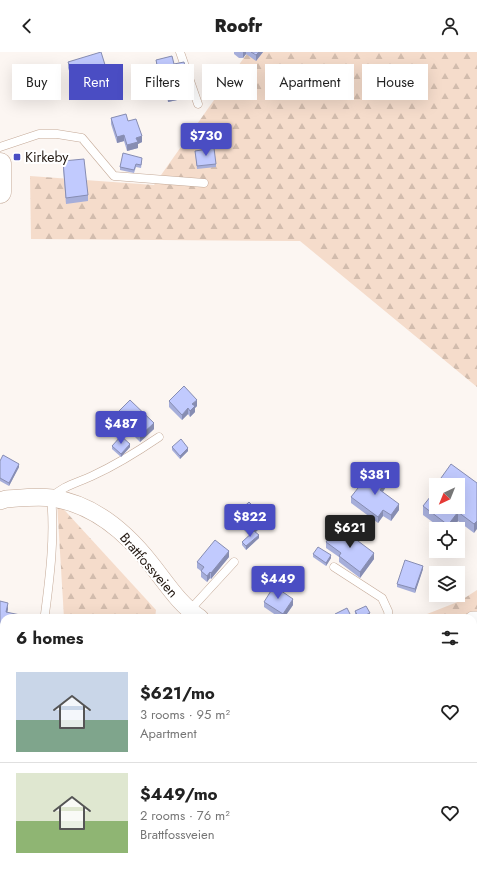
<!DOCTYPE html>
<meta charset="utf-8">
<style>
body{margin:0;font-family:Jost,sans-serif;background:#f2f2f2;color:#222;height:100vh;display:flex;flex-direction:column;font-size:15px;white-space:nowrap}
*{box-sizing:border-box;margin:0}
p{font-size:13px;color:#767676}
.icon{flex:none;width:22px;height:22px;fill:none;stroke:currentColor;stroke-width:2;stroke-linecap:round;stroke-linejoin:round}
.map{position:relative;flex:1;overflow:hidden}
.details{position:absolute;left:0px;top:562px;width:477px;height:256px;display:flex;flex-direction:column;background:#fff;border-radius:12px 12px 0 0;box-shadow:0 4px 16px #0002}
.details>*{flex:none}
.hud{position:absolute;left:12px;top:12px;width:453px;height:36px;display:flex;gap:8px}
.needle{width:26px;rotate:223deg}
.tools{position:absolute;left:429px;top:426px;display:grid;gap:8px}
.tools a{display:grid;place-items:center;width:36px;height:36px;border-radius:0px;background:#fff;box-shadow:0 4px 16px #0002;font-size:20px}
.price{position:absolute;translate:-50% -34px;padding:0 9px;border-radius:4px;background:#4a4dc3;color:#fff;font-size:13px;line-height:26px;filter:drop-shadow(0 1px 2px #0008)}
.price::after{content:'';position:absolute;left:50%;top:24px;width:12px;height:9px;margin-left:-6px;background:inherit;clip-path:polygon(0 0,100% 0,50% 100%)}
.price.selected{background:#222;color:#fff}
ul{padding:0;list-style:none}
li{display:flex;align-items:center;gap:12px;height:100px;padding:0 16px}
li+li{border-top:1px solid #e0e0e0}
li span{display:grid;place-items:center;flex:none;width:112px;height:80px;border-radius:0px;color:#555}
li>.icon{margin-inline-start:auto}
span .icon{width:48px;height:48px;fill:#fffc;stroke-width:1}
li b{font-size:17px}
h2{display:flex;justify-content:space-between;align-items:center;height:48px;padding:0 16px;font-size:17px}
.chip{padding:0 14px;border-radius:0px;background:#fff;box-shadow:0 4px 16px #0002;font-size:14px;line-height:36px}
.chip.selected{background:#4a4dc3;color:#fff}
header{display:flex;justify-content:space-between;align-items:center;height:52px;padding:0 16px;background:#fff;font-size:18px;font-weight:800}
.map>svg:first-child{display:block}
.forest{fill:url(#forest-firs)}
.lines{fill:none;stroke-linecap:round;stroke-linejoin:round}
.lane-casing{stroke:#c4a997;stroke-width:9}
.street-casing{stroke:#c4a997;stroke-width:18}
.secondary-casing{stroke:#c4a997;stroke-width:23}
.path{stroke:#9f9792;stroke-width:2.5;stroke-dasharray:2 2;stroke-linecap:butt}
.lane{stroke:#fff;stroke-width:8}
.street{stroke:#fff;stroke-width:17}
.secondary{stroke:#fff;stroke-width:22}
.wall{fill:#a6aeda}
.shaded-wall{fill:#878db2}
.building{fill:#c1cafe;stroke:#878db2}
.poi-dot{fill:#4a4dc3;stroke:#fff;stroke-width:1.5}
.labels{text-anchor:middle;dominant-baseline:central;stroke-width:4;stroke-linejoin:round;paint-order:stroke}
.poi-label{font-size:14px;fill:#231912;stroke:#fff;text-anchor:start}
.street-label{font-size:14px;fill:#231912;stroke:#fff}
</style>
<header><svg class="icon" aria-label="back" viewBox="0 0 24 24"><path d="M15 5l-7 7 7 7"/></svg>Roofr<svg class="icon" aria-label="person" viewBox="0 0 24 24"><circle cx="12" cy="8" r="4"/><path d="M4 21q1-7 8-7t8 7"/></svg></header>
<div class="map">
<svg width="477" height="818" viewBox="0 0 477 818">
<defs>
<pattern id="forest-firs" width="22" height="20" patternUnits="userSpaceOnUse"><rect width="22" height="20" fill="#f5dccb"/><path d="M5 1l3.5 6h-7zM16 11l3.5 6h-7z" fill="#d2bcad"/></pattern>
</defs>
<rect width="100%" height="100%" fill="#fcf6f2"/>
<g class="forest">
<path d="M248,0H477V335L300,189L31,187L30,124L154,133Z"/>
<path d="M57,450L156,558L155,566H64Z"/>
<path d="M477,538V818H0V640H4V814H473V566H417L460,549Z"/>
</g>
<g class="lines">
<defs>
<g id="lane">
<path d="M180,0L198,52"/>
<path d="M0,95L39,82H57L82,86L114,124L204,131"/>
<path d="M334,515L382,546L388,559L389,566"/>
<path d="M189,559L234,510"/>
<path d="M45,562C50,524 55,483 51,446C62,434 77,431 92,424C116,413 137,400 159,385"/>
</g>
<g id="street">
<path d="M0,449L6,447C21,446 38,444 52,446C93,452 126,480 151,512C167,532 179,552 200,566"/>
<path d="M473,568H477"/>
</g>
<path id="secondary" d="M0,112V140"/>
</defs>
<use href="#lane" class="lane-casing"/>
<use href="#street" class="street-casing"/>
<use href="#secondary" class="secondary-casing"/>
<path class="path" d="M473,688L477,690"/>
<use href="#lane" class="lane"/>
<use href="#street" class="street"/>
<use href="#secondary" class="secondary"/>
</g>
<g class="wall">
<path d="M234,0H263L256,9L246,2L243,6H239L234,2Z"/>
<path d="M156,8L174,12L191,45L168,50L164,32L160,33L156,14Z"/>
<path d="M68,10L106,22L95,25L97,35L78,42L68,16Z"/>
<path d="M111,66L128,69L142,90L138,92V96L127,99L124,89L117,91L111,72Z"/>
<path d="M191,76L216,92L194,96L191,79Z"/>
<path d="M195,99L216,112V115L197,117Z"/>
<path d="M63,109L88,143V149L66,152L63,115Z"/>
<path d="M142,109L141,116L136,115L134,121L120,118V115Z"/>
<path d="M169,349L197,354L195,356V360L190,365L188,362L182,368L169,355Z"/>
<path d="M117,361L154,377L140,390L117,367Z"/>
<path d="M112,394L130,395L121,405L112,397Z"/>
<path d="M172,395L188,399L180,407L172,398Z"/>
<path d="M0,409L19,415L9,434L0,429Z"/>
<path d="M441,426L477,431L474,481L458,469L452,477H442L423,463V454L436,455L458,433H441Z"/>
<path d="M367,428L387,433L383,440L399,458L391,469L383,464L378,471L351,451V445Z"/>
<path d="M235,463L262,469L260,471V476L256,480L259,486L246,498L242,493V490L253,480L252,478L248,482L235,469Z"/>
<path d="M326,490L374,507L360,526L339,510V505L326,496Z"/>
<path d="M313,502L331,506L326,514L313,505Z"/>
<path d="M229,505L211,527L210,526L207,530L201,525V519L197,516V510Z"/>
<path d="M423,517L415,541L397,535V532Z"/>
<path d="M0,549L8,557L7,560L25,566H4V589L0,588Z"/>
<path d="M264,550L293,553L284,566H280L264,555Z"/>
<path d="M355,559L370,564L365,566H357L355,562Z"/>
</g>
<g class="shaded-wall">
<path d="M243,0H246V2L243,6Z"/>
<path d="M259,0H263L256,9V3Z"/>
<path d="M106,16V22L93,25V19Z"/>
<path d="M164,26V32L160,33V27Z"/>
<path d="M97,29V35L78,42V36Z"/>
<path d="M191,39V45L168,50V44Z"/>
<path d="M124,83V89L117,91V85Z"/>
<path d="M142,84V90L138,92V96L127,99V93L136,86Z"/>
<path d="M216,89V92L194,96V93Z"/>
<path d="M197,348V354L195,356V360L190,365V359L192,352Z"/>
<path d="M188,356V362L182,368V363Z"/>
<path d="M154,371V377L140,390V384Z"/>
<path d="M130,392V395L121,405V402Z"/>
<path d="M188,396V399L180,407V404Z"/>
<path d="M19,412V415L9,434V431Z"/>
<path d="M387,427V433L380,444V438Z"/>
<path d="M399,452V458L391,469V463Z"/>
<path d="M383,458V464L378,471V465Z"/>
<path d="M458,460V469L452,477H448V473Z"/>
<path d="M262,463V469L260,471V476L254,481V475L257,467Z"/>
<path d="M477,469V477L474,481V472Z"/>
<path d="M252,472V478L248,482V476Z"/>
<path d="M259,483V486L246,498V494Z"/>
<path d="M229,499V505L211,527V521Z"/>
<path d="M374,501V507L360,526V520Z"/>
<path d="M331,503V506L326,514V511Z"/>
<path d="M423,514V517L415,541V537Z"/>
<path d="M210,520V526L207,530V524Z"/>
<path d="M293,547V553L284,566H283V562Z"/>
<path d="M8,551V557L6,566V560Z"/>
<path d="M370,561V564L365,566H360Z"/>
</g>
<g class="building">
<path d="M101,0L106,16L93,19L97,29L78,36L68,10Z"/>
<path d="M251,0H259L256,3Z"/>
<path d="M172,4L174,12L184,10L191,39L168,44L164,26L160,27L156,8Z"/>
<path d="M126,62L128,69L136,67L142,84L136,86L138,90L127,93L124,83L117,85L111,66Z"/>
<path d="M212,72L216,89L194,93L191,76Z"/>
<path d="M214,96L216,112L197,114L195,99Z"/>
<path d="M123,101L142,106L141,113L136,112L134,118L120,115Z"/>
<path d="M84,107L88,143L66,146L63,109Z"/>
<path d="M184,334L197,348L192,352L195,354L190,359L188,356L182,363L169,349Z"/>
<path d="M130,348L154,371L140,384L117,361Z"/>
<path d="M121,384L130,392L121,402L112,394Z"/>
<path d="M181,387L188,396L180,404L172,395Z"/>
<path d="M3,403L19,412L9,431L0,426V409Z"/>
<path d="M451,412L477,431V469L474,472L458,460L448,473L423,454L434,440L436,442V455H458V433H450L441,426Z"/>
<path d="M374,418L387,427L380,438L399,452L391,463L383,458L378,465L351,445L365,427L367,428Z"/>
<path d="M249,450L262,463L257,467L260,470L254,475L252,472L248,476L235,463Z"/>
<path d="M338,474L374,501L360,520L339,504L341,501L326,490Z"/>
<path d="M254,479L259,483L246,494L242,490Z"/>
<path d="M215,488L229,499L211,521L210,520L207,524L201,519L204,515L197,510Z"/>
<path d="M318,495L331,503L326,511L313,502Z"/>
<path d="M405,508L423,514L415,537L397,532Z"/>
<path d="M274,534L293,547L283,562L264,550Z"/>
<path d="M0,549L8,551L6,560L25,564V566H4V583L0,582Z"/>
<path d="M366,554L370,561L359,566L355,559Z"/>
<path d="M347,556L351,564L347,566H337L335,562Z"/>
</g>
<rect class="poi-dot" x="13" y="101" width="8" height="8" rx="2"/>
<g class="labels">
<g class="poi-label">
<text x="25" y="105">Kirkeby</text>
</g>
<g class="street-label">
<text transform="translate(149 513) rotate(49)">Brattfossveien</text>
</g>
</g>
</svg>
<div class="tools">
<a><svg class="needle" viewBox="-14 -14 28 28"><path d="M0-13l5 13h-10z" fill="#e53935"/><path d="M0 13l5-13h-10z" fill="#767676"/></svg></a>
<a><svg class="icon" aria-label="locate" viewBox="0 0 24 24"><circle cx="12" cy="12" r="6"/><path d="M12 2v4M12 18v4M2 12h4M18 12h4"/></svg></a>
<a><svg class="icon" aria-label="layers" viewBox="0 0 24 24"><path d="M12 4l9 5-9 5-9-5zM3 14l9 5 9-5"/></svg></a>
</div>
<b class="price" style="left:206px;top:105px">$730</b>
<b class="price" style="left:121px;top:393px">$487</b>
<b class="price" style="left:375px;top:444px">$381</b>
<b class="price" style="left:250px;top:486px">$822</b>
<b class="price selected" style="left:350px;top:497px">$621</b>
<b class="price" style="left:278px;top:548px">$449</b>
<div class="hud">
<a class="chip">Buy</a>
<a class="chip selected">Rent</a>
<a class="chip">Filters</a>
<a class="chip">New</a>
<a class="chip">Apartment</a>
<a class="chip">House</a>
</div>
<section class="details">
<h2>6 homes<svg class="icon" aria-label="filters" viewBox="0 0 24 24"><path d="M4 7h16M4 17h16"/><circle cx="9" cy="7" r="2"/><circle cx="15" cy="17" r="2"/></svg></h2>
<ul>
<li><span style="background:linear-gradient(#c9d6e8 60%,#7fa58c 0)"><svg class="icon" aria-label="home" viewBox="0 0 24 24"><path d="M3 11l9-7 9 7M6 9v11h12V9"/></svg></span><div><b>$621/mo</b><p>3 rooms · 95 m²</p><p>Apartment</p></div><svg class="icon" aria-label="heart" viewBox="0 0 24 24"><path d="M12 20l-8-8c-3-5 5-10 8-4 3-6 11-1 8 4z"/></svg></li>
<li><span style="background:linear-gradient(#dfe7d0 60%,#8fb573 0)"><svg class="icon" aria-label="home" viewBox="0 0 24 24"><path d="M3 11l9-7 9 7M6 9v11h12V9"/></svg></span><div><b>$449/mo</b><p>2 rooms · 76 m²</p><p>Brattfossveien</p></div><svg class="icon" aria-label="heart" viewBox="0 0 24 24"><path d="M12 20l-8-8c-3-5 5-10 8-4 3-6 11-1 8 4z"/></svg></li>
</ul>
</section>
</div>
